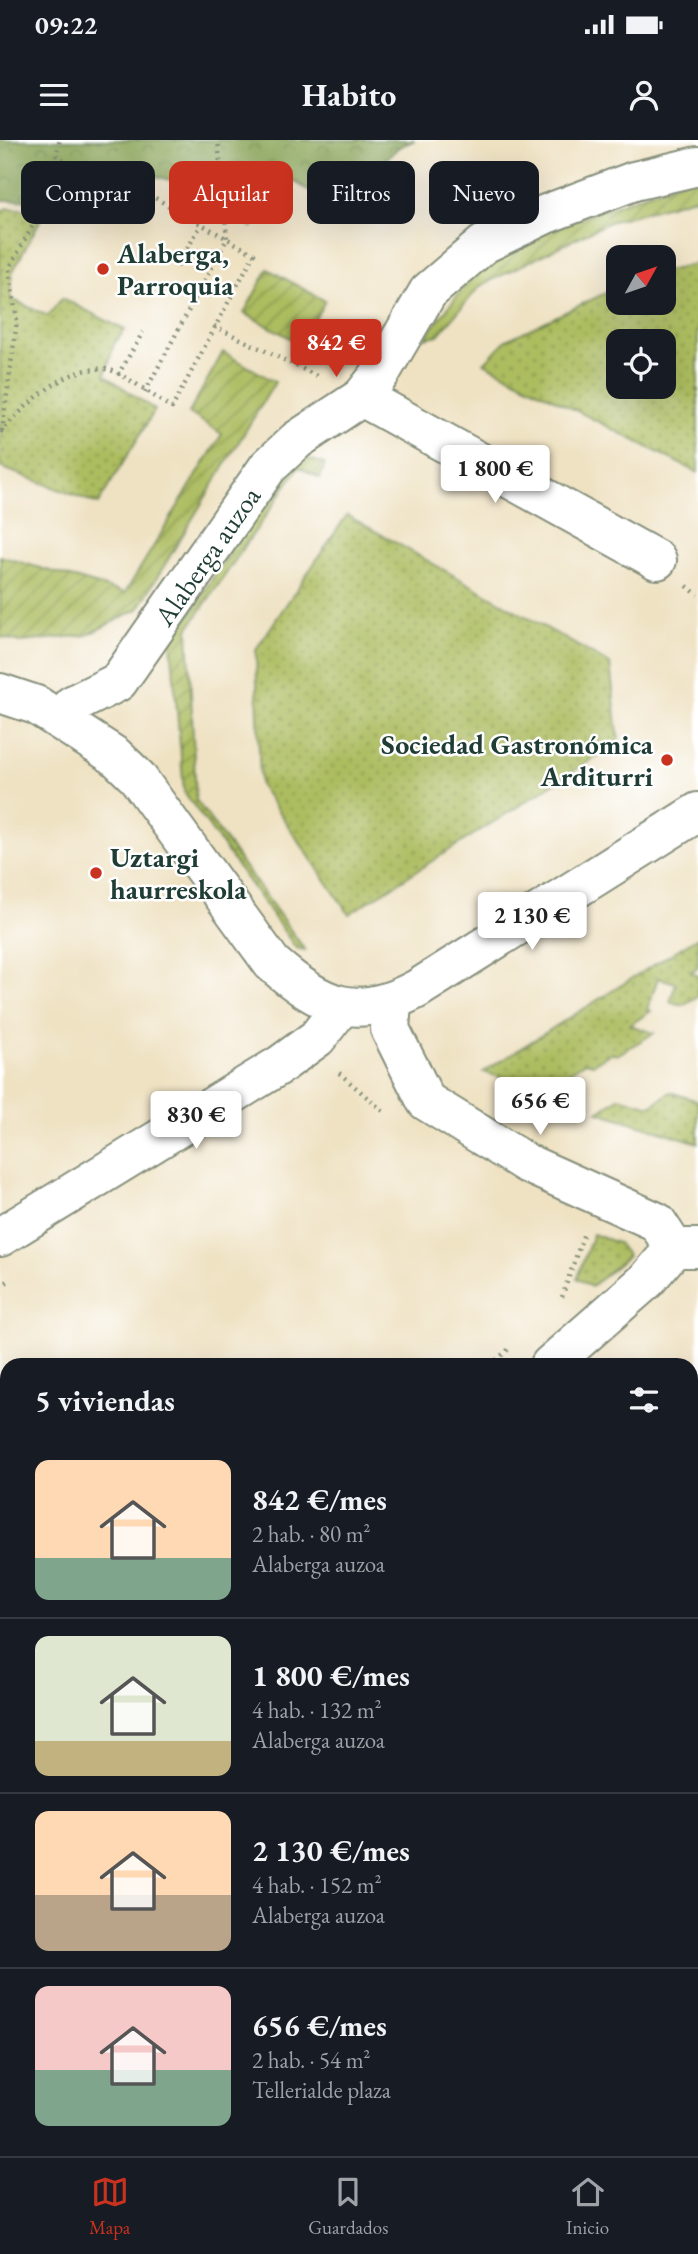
<!DOCTYPE html>
<html lang="es">
<meta charset="utf-8">
<style>
body{margin:0;font-family:"EB Garamond",serif;background:#242831;color:#f1f3f6;height:100vh;display:flex;flex-direction:column;font-size:26px;white-space:nowrap}
*{box-sizing:border-box;margin:0}
p{font-size:23px;color:#9ea1a6}
.icon{flex:none;width:38px;height:38px;fill:none;stroke:currentColor;stroke-width:2;stroke-linecap:round;stroke-linejoin:round}
.map{position:relative;flex:1;overflow:hidden}
.panel{position:absolute;left:0px;top:1218px;width:698px;height:798px;display:flex;flex-direction:column;background:#171b24;border-radius:21px 21px 0 0;box-shadow:0 7px 28px #0002}
.panel>*{flex:none}
.hud{position:absolute;left:21px;top:21px;width:656px;height:63px;display:flex;gap:14px}
.needle{width:46px;rotate:50deg}
.tools{position:absolute;left:606px;top:105px;display:grid;gap:14px}
.tools a{display:grid;place-items:center;width:70px;height:70px;border-radius:14px;background:#171b24;box-shadow:0 7px 28px #0002;font-size:35px}
.price{position:absolute;translate:-50% -60px;padding:0 16px;border-radius:7px;background:#fff;color:#222;font-size:23px;line-height:46px;filter:drop-shadow(0 2px 4px #0008)}
.price::after{content:'';position:absolute;left:50%;top:42px;width:21px;height:16px;margin-left:-10px;background:inherit;clip-path:polygon(0 0,100% 0,50% 100%)}
.price.current{background:#c8321e;color:#fff}
ul{padding:0;list-style:none}
li{display:flex;align-items:center;gap:21px;height:175px;padding:0 35px}
li+li{border-top:2px solid #363941}
li span{display:grid;place-items:center;flex:none;width:196px;height:140px;border-radius:14px;color:#555}
li>.icon{margin-inline-start:auto}
span .icon{width:84px;height:84px;fill:#fffc;stroke-width:1}
li b{font-size:30px}
h2{display:flex;justify-content:space-between;align-items:center;height:84px;padding:0 35px;font-size:30px}
.pill{padding:0 24px;border-radius:14px;background:#171b24;box-shadow:0 7px 28px #0002;font-size:24px;line-height:63px}
.pill.current{background:#c8321e;color:#fff}
.status{display:flex;justify-content:space-between;align-items:center;height:49px;padding:0 35px;background:#171b24;direction:ltr}
.status svg{height:19px;fill:currentColor}
header{display:flex;justify-content:space-between;align-items:center;height:91px;padding:0 35px;background:#171b24;font-size:32px;font-weight:700}
.tab-bar{display:flex;justify-content:space-around;align-items:center;height:98px;border-top:2px solid #363941;background:#171b24;font-size:19px;color:#9ea1a6}
.tab-bar a{display:grid;justify-items:center;gap:4px}
.tab-bar .current{color:#c8321e}
.map>svg:first-child{display:block}
.grass{fill:url(#grass-dots);stroke:#667c4a;stroke-width:2;fill-rule:evenodd}
.forest{fill:url(#forest-crowns);stroke:#547045;stroke-width:2}
.park{fill:url(#park-tufts);stroke:#667c4a;stroke-width:2}
.garden{fill:url(#garden-furrows);stroke:#667c4a;stroke-width:2}
.lines{fill:none;stroke-linecap:round;stroke-linejoin:round}
.street-casing{stroke:#87907c;stroke-width:42}
.path{stroke:#87907c;stroke-width:4.5;stroke-dasharray:2 5;stroke-linecap:butt}
.street{stroke:#fff;stroke-width:38}
.poi-dot{fill:#c8321e;stroke:#fff;stroke-width:2.5}
.labels{text-anchor:middle;dominant-baseline:central;stroke-width:5;stroke-linejoin:round;paint-order:stroke}
.poi-label{font-size:28px;font-weight:bold;fill:#1f3d34;stroke:#fff;text-anchor:start}
.street-label{font-size:28px;fill:#1f3d34;stroke:#fff}
</style>
<div class="status"><b>09:22</b><svg viewBox="0 0 49 12"><path d="M0 12V9h3v3zM5 12V6h3v6zM10 12V3h3v9zM15 12V0h3v12zM26 1h20v11H26zM47 4h2v5h-2z"/></svg></div>
<header><svg class="icon" aria-label="menu" viewBox="0 0 24 24"><path d="M4 6h16M4 12h16M4 18h16"/></svg>Habito<svg class="icon" aria-label="person" viewBox="0 0 24 24"><circle cx="12" cy="8" r="4"/><path d="M4 21q1-7 8-7t8 7"/></svg></header>
<div class="map">
<svg width="698" height="2016" viewBox="0 0 698 2016">
<defs>
<pattern id="grass-dots" width="8" height="8" patternUnits="userSpaceOnUse" patternTransform="scale(1.75)"><rect width="8" height="8" fill="#acbc5f"/><path d="M2 2h.1M6 6h.1" fill="none" stroke="#8b9a4f" stroke-width="1.8" stroke-linecap="round"/></pattern>
<pattern id="forest-crowns" width="20" height="18" patternUnits="userSpaceOnUse" patternTransform="scale(1.75)"><rect width="20" height="18" fill="#89a456"/><path d="M2 6a3 3 0 1 1 6 0M12 15a3 3 0 1 1 6 0" fill="none" stroke="#6f8748"/></pattern>
<pattern id="park-tufts" width="24" height="20" patternUnits="userSpaceOnUse" patternTransform="scale(1.75)"><rect width="24" height="20" fill="#acbc5f"/><path d="M3 7l-1-3M5 7V3M7 7l1-3M15 17l-1-3M17 17v-4M19 17l1-3" fill="none" stroke="#8b9a4f"/></pattern>
<pattern id="garden-furrows" width="10" height="10" patternUnits="userSpaceOnUse" patternTransform="scale(1.75)"><rect width="10" height="10" fill="#acbc5f"/><path d="M-1 1l2-2M0 10L10 0M9 11l2-2" fill="none" stroke="#8b9a4f"/></pattern>
</defs>
<rect width="100%" height="100%" fill="#fff"/>
<filter id="ink" filterUnits="userSpaceOnUse"><feTurbulence type="fractalNoise" baseFrequency=".0143" numOctaves="2"/><feDisplacementMap in="SourceGraphic" scale="14" xChannelSelector="R" yChannelSelector="G"/><feConvolveMatrix kernelMatrix="1 2 1 2 8 2 1 2 1" color-interpolation-filters="sRGB"/></filter>
<filter id="wash" filterUnits="userSpaceOnUse"><feTurbulence type="fractalNoise" baseFrequency=".00686" numOctaves="4" result="noise"/><feDisplacementMap in="SourceGraphic" scale="28" xChannelSelector="R" yChannelSelector="G"/><feGaussianBlur stdDeviation="1.57" result="paint"/><feColorMatrix in="noise" values="0 0 0 0 0 0 0 0 0 0 0 0 0 0 0 0 0 1.4 0 .05"/><feComposite in="paint" operator="in"/></filter>
<g filter="url(#wash)">
<rect width="100%" height="100%" fill="#efe2c3"/>
<g class="grass">
<path d="M8,68L45,71L12,133L11,159L48,176L62,158L125,190L114,204L105,235L155,270L98,364L0,327V71Z"/>
<path d="M698,123V333L484,223L506,200L618,147V163H663V132ZM618,201H663V247H618Z"/>
<path d="M347,375L610,524L619,602L349,774L260,645L256,509Z"/>
<path d="M698,797V827L691,832L698,835V856L683,865L670,862L676,843L658,838L647,870L651,871L630,885L654,893L617,915L611,913L593,924L585,922L542,950L483,932Z"/>
<path d="M670,952L698,961V1003L598,972L620,957L651,966Z"/>
<path d="M593,1094L618,1103L628,1116L591,1147L577,1138Z"/>
</g>
<path class="forest" d="M0,0H415L399,7L334,68L282,33L252,87L183,44L142,32L67,61L0,60Z"/>
<path class="park" d="M301,2009H354L347,2016H306Z"/>
<g class="garden">
<path d="M698,35V57L609,82L480,146L438,195L425,198L491,111Z"/>
<path d="M268,129L325,161L301,204L244,173Z"/>
<path d="M223,212L275,242L138,469L87,495L21,502L0,497V416L125,453L222,294L189,273Z"/>
<path d="M303,317L325,324L320,338L299,327L188,489L196,660L305,810L296,808L184,652L171,503L287,323Z"/>
</g>
</g>
<g filter="url(#ink)">
<g class="lines">
<defs>
<g id="street">
<path d="M362,257L657,420"/>
<path d="M0,553L36,565L115,616L137,637L272,823C322,867 356,882 417,849L698,672"/>
<path d="M60,580L72,565L118,542L268,327L297,300L362,257L380,234L428,152L484,104L546,74L634,41L698,26"/>
<path d="M392,863L390,889L426,961L526,1023L657,1082L674,1108"/>
<path d="M0,1097L280,925L317,898L341,867"/>
<path d="M550,1225L647,1140L674,1108H698"/>
<path d="M691,1531L698,1530"/>
<path d="M0,1670L7,1671"/>
<path d="M691,1764L698,1766"/>
<path d="M540,2009V2016"/>
<path d="M116,2016V2009"/>
</g>
</defs>
<use href="#street" class="street-casing"/>
<g class="path">
<path d="M55,44L125,41L254,114L172,268C157,259 121,231 106,229C65,225 27,264 2,291L17,181L9,129L55,44L71,26L56,15L60,0"/>
<path d="M177,127L201,85"/>
<path d="M214,186L317,236"/>
<path d="M118,235L143,192"/>
<path d="M145,252L227,99L218,0"/>
<path d="M687,446L698,455"/>
<path d="M339,933L383,971"/>
<path d="M0,1146L12,1139"/>
<path d="M562,1157L584,1093"/>
<path d="M491,1225L511,1207"/>
<path d="M0,1323L7,1335"/>
<path d="M0,1351L3,1355L0,1357"/>
<path d="M0,1378L7,1373"/>
<path d="M7,1392V1394"/>
<path d="M0,1431L7,1442"/>
<path d="M691,1818H698"/>
</g>
<use href="#street" class="street"/>
</g>
</g>
<g class="poi-dot">
<circle cx="103" cy="129" r="7"/>
<circle cx="667" cy="620" r="7"/>
<circle cx="96" cy="733" r="7"/>
</g>
<g class="labels">
<g class="poi-label">
<text x="117" y="113">Alaberga,<tspan x="117" dy="32">Parroquia</tspan></text>
<text x="653" y="604" text-anchor="end">Sociedad Gastronómica<tspan x="653" dy="32">Arditurri</tspan></text>
<text x="110" y="717">Uztargi<tspan x="110" dy="32">haurreskola</tspan></text>
</g>
<g class="street-label">
<text transform="translate(207 416) rotate(-55)">Alaberga auzoa</text>
</g>
</g>
</svg>
<div class="tools">
<a><svg class="needle" viewBox="-14 -14 28 28"><path d="M0-13l5 13h-10z" fill="#e53935"/><path d="M0 13l5-13h-10z" fill="#9ea1a6"/></svg></a>
<a><svg class="icon" aria-label="locate" viewBox="0 0 24 24"><circle cx="12" cy="12" r="6"/><path d="M12 2v4M12 18v4M2 12h4M18 12h4"/></svg></a>
</div>
<b class="price current" style="left:336px;top:239px">842 €</b>
<b class="price" style="left:495px;top:365px">1 800 €</b>
<b class="price" style="left:532px;top:812px">2 130 €</b>
<b class="price" style="left:540px;top:997px">656 €</b>
<b class="price" style="left:196px;top:1011px">830 €</b>
<div class="hud">
<a class="pill">Comprar</a>
<a class="pill current">Alquilar</a>
<a class="pill">Filtros</a>
<a class="pill">Nuevo</a>
</div>
<section class="panel">
<h2>5 viviendas<svg class="icon" aria-label="filters" viewBox="0 0 24 24"><path d="M4 7h16M4 17h16"/><circle cx="9" cy="7" r="2"/><circle cx="15" cy="17" r="2"/></svg></h2>
<ul>
<li><span style="background:linear-gradient(#ffd9b3 70%,#7fa58c 0)"><svg class="icon" aria-label="home" viewBox="0 0 24 24"><path d="M3 11l9-7 9 7M6 9v11h12V9"/></svg></span><div><b>842 €/mes</b><p>2 hab. · 80 m²</p><p>Alaberga auzoa</p></div></li>
<li><span style="background:linear-gradient(#dfe7d0 75%,#c2b280 0)"><svg class="icon" aria-label="home" viewBox="0 0 24 24"><path d="M3 11l9-7 9 7M6 9v11h12V9"/></svg></span><div><b>1 800 €/mes</b><p>4 hab. · 132 m²</p><p>Alaberga auzoa</p></div></li>
<li><span style="background:linear-gradient(#ffd9b3 60%,#b9a48a 0)"><svg class="icon" aria-label="home" viewBox="0 0 24 24"><path d="M3 11l9-7 9 7M6 9v11h12V9"/></svg></span><div><b>2 130 €/mes</b><p>4 hab. · 152 m²</p><p>Alaberga auzoa</p></div></li>
<li><span style="background:linear-gradient(#f6c9c9 60%,#7fa58c 0)"><svg class="icon" aria-label="home" viewBox="0 0 24 24"><path d="M3 11l9-7 9 7M6 9v11h12V9"/></svg></span><div><b>656 €/mes</b><p>2 hab. · 54 m²</p><p>Tellerialde plaza</p></div></li>
</ul>
</section>
</div>
<nav class="tab-bar">
<a class="current"><svg class="icon" aria-label="map" viewBox="0 0 24 24"><path d="M3 6l6-2 6 2 6-2v14l-6 2-6-2-6 2zM9 4v14M15 6v14"/></svg>Mapa</a>
<a><svg class="icon" aria-label="saved" viewBox="0 0 24 24"><path d="M7 4h10v16l-5-4-5 4z"/></svg>Guardados</a>
<a><svg class="icon" aria-label="home" viewBox="0 0 24 24"><path d="M3 11l9-7 9 7M6 9v11h12V9"/></svg>Inicio</a>
</nav>
